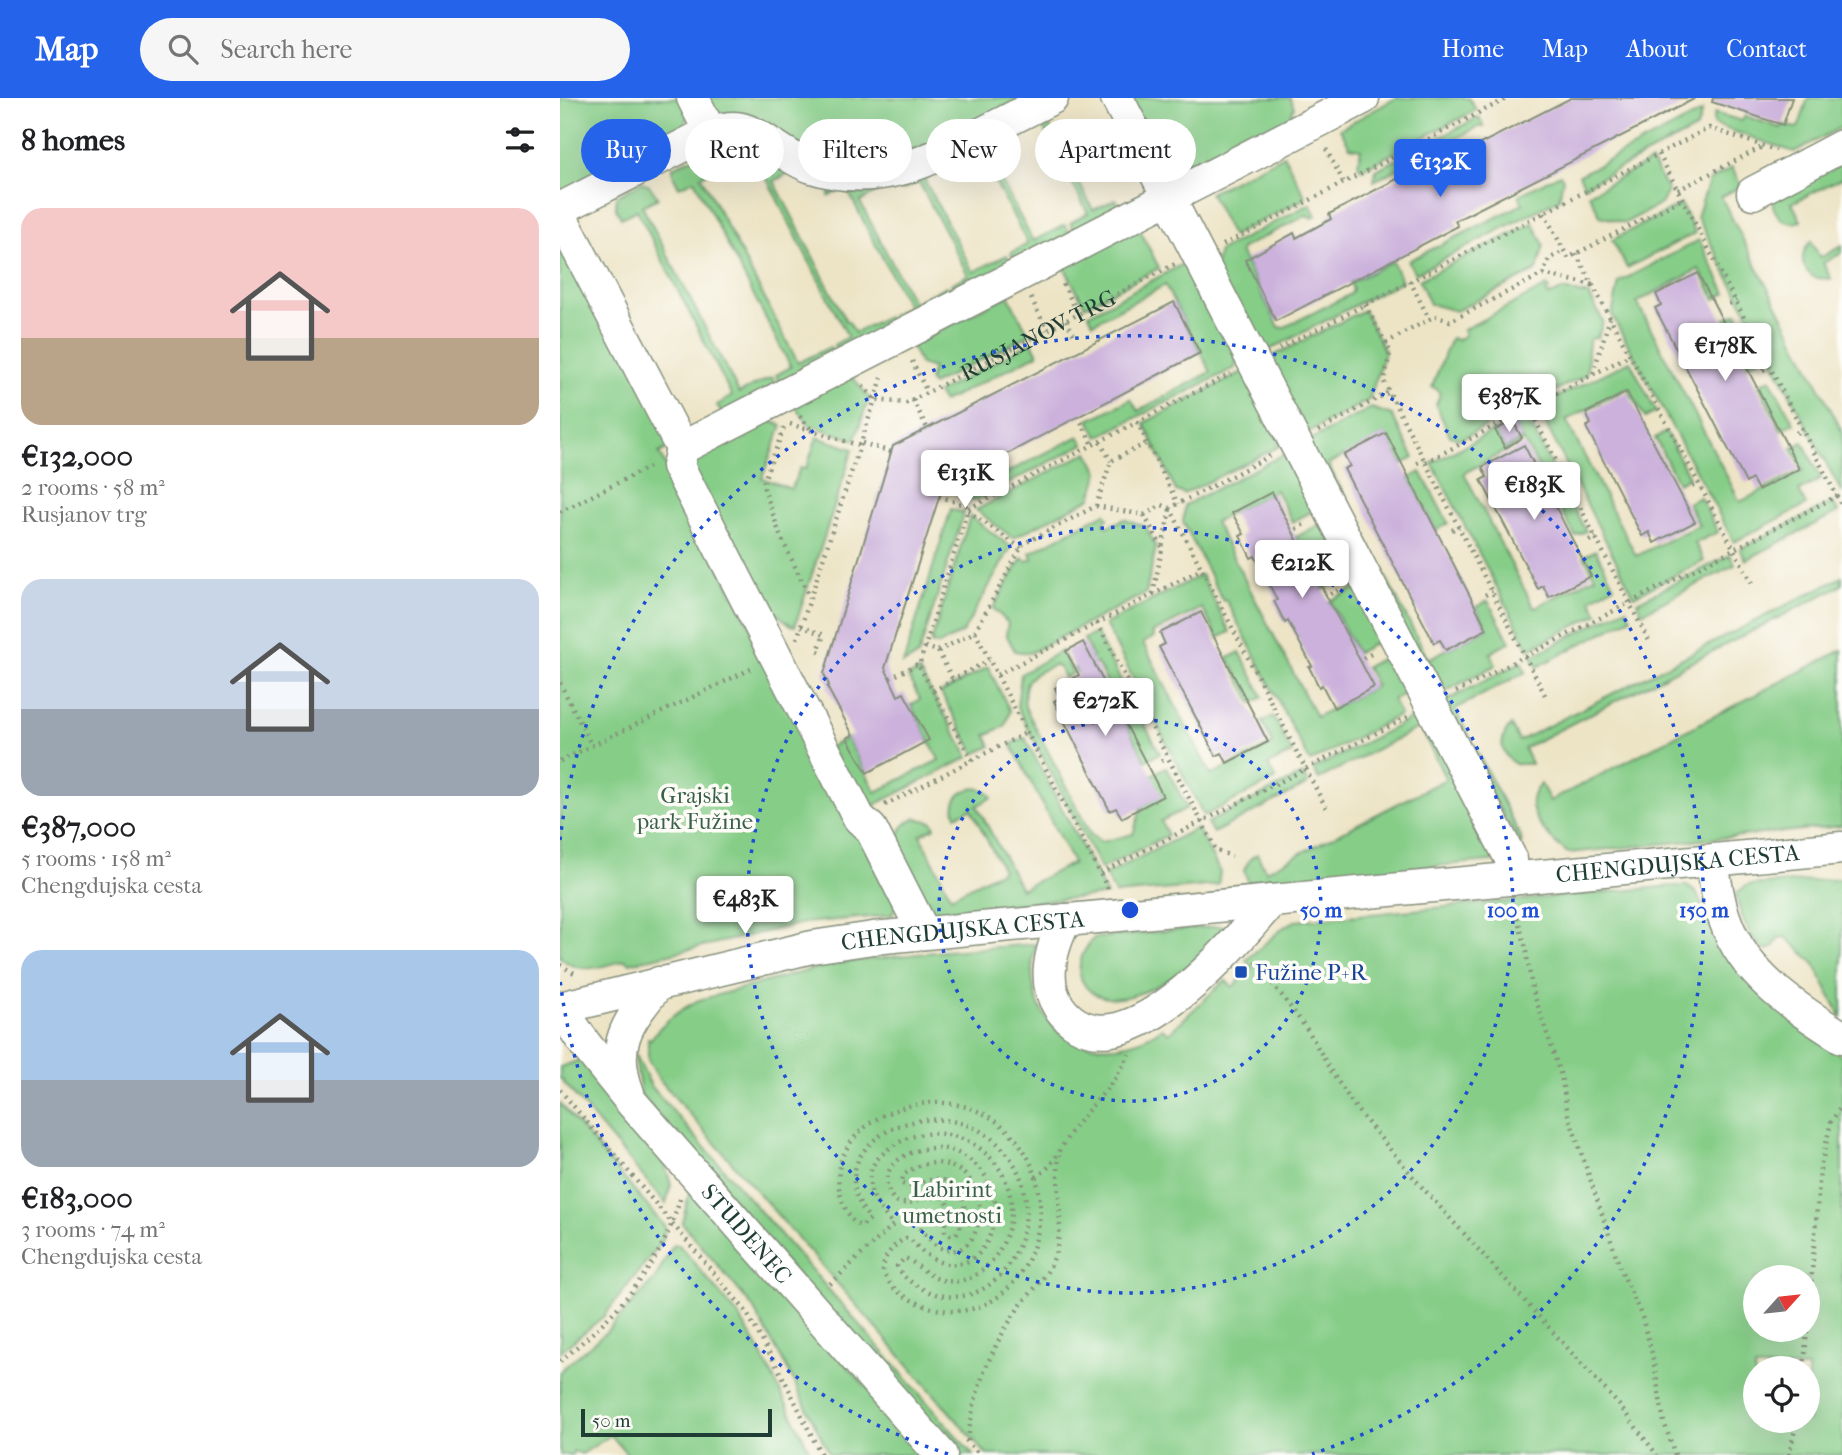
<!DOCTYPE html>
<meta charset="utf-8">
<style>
body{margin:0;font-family:"IM FELL French Canon",serif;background:#f6f6f6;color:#202124;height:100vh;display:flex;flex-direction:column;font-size:26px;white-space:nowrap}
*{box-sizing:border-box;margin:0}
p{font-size:23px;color:#757577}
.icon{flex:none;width:38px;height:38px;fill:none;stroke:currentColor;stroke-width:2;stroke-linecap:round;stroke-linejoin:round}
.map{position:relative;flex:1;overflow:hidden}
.panel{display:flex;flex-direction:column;background:#fff;width:560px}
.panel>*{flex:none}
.top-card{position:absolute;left:21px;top:21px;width:665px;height:63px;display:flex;gap:14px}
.needle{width:46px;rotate:63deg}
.tools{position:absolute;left:1183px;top:1167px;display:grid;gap:14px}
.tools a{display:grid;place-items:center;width:77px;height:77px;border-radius:50%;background:#fff;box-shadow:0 7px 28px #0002;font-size:35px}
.scale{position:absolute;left:21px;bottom:18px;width:191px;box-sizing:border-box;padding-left:7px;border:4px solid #1f3d34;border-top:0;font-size:19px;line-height:24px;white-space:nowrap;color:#1f3d34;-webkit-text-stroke:5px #fdfcf7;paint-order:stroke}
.price{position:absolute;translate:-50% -60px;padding:0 16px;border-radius:7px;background:#fff;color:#222;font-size:23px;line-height:46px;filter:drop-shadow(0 2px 4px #0008)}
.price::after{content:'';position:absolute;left:50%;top:42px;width:21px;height:16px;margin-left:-10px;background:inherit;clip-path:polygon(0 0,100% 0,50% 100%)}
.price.on{background:#2563eb;color:#fff}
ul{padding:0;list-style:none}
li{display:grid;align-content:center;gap:14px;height:371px;padding:0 21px}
li span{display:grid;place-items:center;height:217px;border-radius:21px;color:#555}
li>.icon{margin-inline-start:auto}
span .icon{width:126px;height:126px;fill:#fffc;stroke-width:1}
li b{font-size:30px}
h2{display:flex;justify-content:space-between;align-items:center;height:84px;padding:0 21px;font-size:30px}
.chip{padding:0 24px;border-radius:32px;background:#fff;box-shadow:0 7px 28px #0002;font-size:24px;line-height:63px}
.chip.on{background:#2563eb;color:#fff}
header{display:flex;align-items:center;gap:42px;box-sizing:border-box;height:98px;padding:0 35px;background:#2563eb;color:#fff}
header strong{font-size:33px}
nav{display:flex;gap:38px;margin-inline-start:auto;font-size:24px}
.search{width:490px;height:63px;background:#f6f6f6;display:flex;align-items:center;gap:18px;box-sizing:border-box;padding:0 24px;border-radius:38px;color:#757577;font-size:26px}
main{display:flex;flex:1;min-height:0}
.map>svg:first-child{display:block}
.green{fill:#86cd88;stroke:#52855e;stroke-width:2;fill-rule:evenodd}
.building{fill:#cbb1db}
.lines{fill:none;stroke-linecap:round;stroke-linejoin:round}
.minor-casing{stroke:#86907d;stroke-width:35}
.path{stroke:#86907d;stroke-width:4.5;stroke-dasharray:2 5;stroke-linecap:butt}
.minor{stroke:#fff;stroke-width:32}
.ring{fill:none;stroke:#1d4ed8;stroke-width:3.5;stroke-dasharray:3.5 7}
.transit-dot{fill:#1a4fb4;stroke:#fdfcf7;stroke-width:2.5}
.labels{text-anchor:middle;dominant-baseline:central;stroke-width:7;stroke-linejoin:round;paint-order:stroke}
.street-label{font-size:23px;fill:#1f3d34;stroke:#fdfcf7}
.park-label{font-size:23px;fill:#396149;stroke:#fdfcf7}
.transit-label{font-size:23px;fill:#164399;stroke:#fdfcf7;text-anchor:start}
.centre{fill:#1d4ed8;stroke:#fdfcf7;stroke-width:3.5}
.ring-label{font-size:21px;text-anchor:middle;font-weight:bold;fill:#1d4ed8;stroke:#fdfcf7;stroke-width:7;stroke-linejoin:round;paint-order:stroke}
</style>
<header>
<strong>Map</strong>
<div class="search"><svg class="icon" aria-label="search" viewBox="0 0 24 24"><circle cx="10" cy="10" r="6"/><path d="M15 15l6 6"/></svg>Search here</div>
<nav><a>Home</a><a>Map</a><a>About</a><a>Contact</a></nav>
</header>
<main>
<section class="panel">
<h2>8 homes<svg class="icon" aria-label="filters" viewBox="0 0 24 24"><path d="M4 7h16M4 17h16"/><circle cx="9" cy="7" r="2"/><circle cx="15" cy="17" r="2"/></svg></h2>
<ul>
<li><span style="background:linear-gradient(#f6c9c9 60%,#b9a48a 0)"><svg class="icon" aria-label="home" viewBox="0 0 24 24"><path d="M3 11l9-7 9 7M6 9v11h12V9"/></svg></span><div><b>€132,000</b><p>2 rooms · 58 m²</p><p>Rusjanov trg</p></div></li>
<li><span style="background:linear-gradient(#c9d6e8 60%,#9aa5b1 0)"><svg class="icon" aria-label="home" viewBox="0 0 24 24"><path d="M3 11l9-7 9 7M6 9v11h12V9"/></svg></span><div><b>€387,000</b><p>5 rooms · 158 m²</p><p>Chengdujska cesta</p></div></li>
<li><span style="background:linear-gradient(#a9c7e8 60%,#9aa5b1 0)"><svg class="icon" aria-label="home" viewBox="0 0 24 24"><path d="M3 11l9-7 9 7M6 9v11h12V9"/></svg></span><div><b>€183,000</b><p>3 rooms · 74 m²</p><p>Chengdujska cesta</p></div></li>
</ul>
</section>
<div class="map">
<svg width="1282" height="1357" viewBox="0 0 1282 1357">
<rect width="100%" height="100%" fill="#fdfcf7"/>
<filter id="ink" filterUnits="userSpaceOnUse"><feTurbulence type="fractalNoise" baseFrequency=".0143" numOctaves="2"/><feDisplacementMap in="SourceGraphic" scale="14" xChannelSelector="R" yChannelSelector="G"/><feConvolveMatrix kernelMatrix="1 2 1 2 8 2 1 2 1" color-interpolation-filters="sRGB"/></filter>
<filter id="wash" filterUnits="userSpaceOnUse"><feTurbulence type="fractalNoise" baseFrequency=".00686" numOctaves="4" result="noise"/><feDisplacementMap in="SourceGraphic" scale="28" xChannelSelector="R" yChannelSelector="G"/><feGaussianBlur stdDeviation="1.57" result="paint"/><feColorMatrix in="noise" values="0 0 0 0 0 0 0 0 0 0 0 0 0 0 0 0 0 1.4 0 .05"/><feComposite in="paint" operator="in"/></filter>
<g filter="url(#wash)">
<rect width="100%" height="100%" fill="#ede4c6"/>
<g class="green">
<path d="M0,0H122L128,16L124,30L0,97Z"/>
<path d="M146,0H461L373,46L324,63L264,59L175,15L155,18Z"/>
<path d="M564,0H730L734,9L726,32L627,82L602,75Z"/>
<path d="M836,0H909L916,12L801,72L798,66L801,51L790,49L780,31Z"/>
<path d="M1248,0H1282V29L1234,54L1155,27L1153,23L1155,15L1182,23L1185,18L1221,30L1223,27L1236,30L1239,28Z"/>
<path d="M1142,14L1137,30L1025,88L1019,77Z"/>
<path d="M485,19L533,112L556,101L563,115L517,139L510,125L528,115L479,21Z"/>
<path d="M919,19L924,29H918L814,83L816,72Z"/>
<path d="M180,48H186L231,74L214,83L286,223L289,224L295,235L327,219L334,233L281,261L274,247L288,239L192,52L176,60L175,54Z"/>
<path d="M424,50L473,143L505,127L513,141L458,169L451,155L468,146L419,53Z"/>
<path d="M144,55L151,60L156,70L141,78L238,265L270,249L277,263L223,291L216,277L231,269L134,82L119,89L113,77V69Z"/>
<path d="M724,57L746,100L672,138L650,95Z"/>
<path d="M1282,59V80L1232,105L1241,123C1227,128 1218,121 1213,108L1214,98Z"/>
<path d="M1091,63L1108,93L1101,106L1065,125L1040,118L1029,96Z"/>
<path d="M1172,70L1181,88L1161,99L1282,333V395L1137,119L1149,83Z"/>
<path d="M381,72L364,81L413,174L447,157L454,171L398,200L391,186L408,177L359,84L342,92L341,88Z"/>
<path d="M1000,76L1003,81L999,101L855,176L848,163L963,106L959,97Z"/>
<path d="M81,84L89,87L98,100L82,108L179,295L212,279L219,293L165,320L157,307L172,298L77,112L61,120L56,111V99Z"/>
<path d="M276,86C289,89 309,85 317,94L300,104L353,205L386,188L394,202L338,231L331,218L348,209L286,89L269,98L270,89Z"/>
<path d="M750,106L756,118L752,120L747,117L682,150L680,154L719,229L723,230L791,196L793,191L790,185L832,163L842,183L696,259L654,174L659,153Z"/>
<path d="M1121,106L1135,135L1067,170L1052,142Z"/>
<path d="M0,124L114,347L99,355L336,807L332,817L244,825L70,865L65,862C42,869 20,878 0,859Z"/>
<path d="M973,125L984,147L977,172L896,213L870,206L859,182Z"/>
<path d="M579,130L599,170L525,208L504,169Z"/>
<path d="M1139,142L1166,195L1155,201L1139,171L1077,204L1180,404L1243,372L1232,350L1243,344L1261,381L1239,393L1246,407L1174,444L1052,217L1059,184Z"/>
<path d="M1251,143L1260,160L1282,148V155L1263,165L1271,181L1255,180C1240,171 1239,156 1251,143Z"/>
<path d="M632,161L679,252L675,270L538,339L529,322L571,301L578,313L651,274L605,187L533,225L529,216Z"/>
<path d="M987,188L989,192L986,194L988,198L1002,192L1029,197L1043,223L1038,239L1030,241C1026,254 1030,264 1026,277L901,341L890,338L876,307L880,297L877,291L872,289L891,240L897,242L905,237L903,232Z"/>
<path d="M448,197L469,237L372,287L369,282L373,270L360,266L351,248Z"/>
<path d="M804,212L825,254L809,302L743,337L701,264Z"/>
<path d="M1177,215L1200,261L1188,267L1165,221Z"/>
<path d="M472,244L478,256L383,304L377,295Z"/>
<path d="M1070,263L1096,314L1085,320L1068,290L1006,322L1076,458L1139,427L1128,405L1140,399L1158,434L1135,445L1144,463L1074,498L977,309Z"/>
<path d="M689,271L720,348L624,396L616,393L584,325Z"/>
<path d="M287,272L309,300L295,342L249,327L230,301Z"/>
<path d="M1210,281L1234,325L1221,332L1199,287Z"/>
<path d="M811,310L832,317L854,360L842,366L826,336L768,366L868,561L927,531L916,509L928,503L950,544L930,555L936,567L873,600L742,346Z"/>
<path d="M965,316L992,369L981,374L964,343L904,375L974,510L1035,479L1024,458L1036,452L1054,488L1031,501L1038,516L969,551L872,365L935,332L945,350L962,341L953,323Z"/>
<path d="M196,318L222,327L202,380L231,391L240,370L246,371L257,339L293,351L235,528L231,527L211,511L204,497L194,501L131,378L142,346Z"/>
<path d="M1106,334L1129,379L1118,385L1095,340Z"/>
<path d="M519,338L524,346L415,403L401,398Z"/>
<path d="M528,354L539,374L531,400L453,440L416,412Z"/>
<path d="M724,356L761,409L732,424L716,392L655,424L756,619L816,588L806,569L836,553L854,591L833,602L840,617L750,664L666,502L663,503L623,424L625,407Z"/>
<path d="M861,374L888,425L876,432L849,380Z"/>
<path d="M1002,388L1026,433L1015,438L991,393Z"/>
<path d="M1273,404L1278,414L1186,462L1180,451Z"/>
<path d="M391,411L404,415L358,558L343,566Z"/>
<path d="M545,415L548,421L544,424L547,429L564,421L586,429L596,449L586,495L470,555L455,553L446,536L448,525L433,510L462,460L466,463L473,461L470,455Z"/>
<path d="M410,418L451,449L403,534L379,547L371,545Z"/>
<path d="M768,422L795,475L764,491L736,439Z"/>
<path d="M1170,457L1175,467L1082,515L1077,504Z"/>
<path d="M641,477L670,534L658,540L642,510L592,535L594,539L583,545L651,677L713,646L702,624L713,618L732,655L708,667L716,681L644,718L545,526Z"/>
<path d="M1282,479V487L964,650L971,666H955C939,655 939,641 951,627L959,643Z"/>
<path d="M801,487L828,538L797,555L770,503Z"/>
<path d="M1066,510L1071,520L977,569L972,558Z"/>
<path d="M536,535L566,592L554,598L537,565L517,575L514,570L533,560L524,541Z"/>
<path d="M1282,552V728L1008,755C988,740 956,708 981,686L990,703Z"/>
<path d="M501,553L513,575L504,580L500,570L494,567C469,578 462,580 465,609L531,737L542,744L573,736L592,677L606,669L627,710L601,723L608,737L541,771L457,609L461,576Z"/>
<path d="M680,554L703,599L692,605L668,560Z"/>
<path d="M961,564L966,574L895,611L961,739L962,748L878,607Z"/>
<path d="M428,569L450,613L445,628L426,637L431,648L415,656L381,595Z"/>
<path d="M359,573L409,659L303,713L270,649L287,640L316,694L379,662L351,607L360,601L348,579Z"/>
<path d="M573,605L600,655L585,663L559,612Z"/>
<path d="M866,613L944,762L688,784L684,772L690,761L697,756L706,773L886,681L860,629L759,681L753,671Z"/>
<path d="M465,640L547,797L373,814C364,804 359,791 353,780C342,759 325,734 355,720L372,724L375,729L360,737L391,799L443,772L411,711L396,718C387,695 418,680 432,699L417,708L461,791L513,765L451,646Z"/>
<path d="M743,676L748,686L653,735L647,725Z"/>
<path d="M637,730L660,774L658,787L555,796L545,777Z"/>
<path d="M1282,781V921L1254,865L1226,839L1218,840C1215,848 1212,852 1204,852C1188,840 1179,814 1176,795L1188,787Z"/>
<path d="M1113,788H1127L1136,795L1171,860L1249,935L1282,958V1357H427L99,981L88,962V940L91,941C103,923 120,912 139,902L272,866L375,854L475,846C471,866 470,885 478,905C498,955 562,960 602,930L609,935L665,882L673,889L692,870L686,862L724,829L735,823ZM1195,1180H1248V1232H1195ZM1195,1270H1248V1323H1195Z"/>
<path d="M660,828L667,830C641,861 610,887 571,898C527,910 502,874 534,840Z"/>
<path d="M74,953L91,988L413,1357H392L81,997Z"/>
<path d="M23,961L99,1048L111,1087L106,1106L0,980V969Z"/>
<path d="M0,1005L105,1129L103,1142L44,1218L0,1254Z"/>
<path d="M130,1092L367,1357H270L229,1274L192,1208L122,1125Z"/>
<path d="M113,1147H119L178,1217L199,1251L252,1357H68L51,1337L22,1356L13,1353L12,1357H0V1273L46,1234L95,1181Z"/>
</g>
<g id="blocks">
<g class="building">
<path d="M1011,0H1136L895,123L898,128L716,223L685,162L734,135L736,140L771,121L769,116L854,72L857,78Z"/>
<path d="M1153,0H1232L1223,27L1152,4Z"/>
<path d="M1138,175L1239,371L1198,392L1192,381L1186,385L1095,210L1101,207L1096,196Z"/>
<path d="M614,204L640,255L382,390L325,570L338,598L344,595L369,642L307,675L287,640L293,637L267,589L269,587L264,576L333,348Z"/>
<path d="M1067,294L1135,424L1094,445L1089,434L1082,438L1026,329L1031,326L1026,315Z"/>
<path d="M953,323L962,340L945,350L935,332Z"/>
<path d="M826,335L927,531L886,552L880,542L874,545L784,371L790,368L784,357Z"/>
<path d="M964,347L1031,478L989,499L983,488L978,491L921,382L927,379L922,369Z"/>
<path d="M712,394L814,589L774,610L762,587L759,589L749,569L752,568L728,523L725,525L714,503L717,502L695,458L691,460L680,438L684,436L672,415Z"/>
<path d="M641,514L708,644L667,665L662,655L656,658L599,549L605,546L600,535Z"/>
<path d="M523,544L603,698L562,720L556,710L550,713L494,603L500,600L495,590L519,577L506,553Z"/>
</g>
</g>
</g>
<g filter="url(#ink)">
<use href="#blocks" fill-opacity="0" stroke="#86907d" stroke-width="2"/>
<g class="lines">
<defs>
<g id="minor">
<path d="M133,0L150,34"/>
<path d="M557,0L951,761L952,781"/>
<path d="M1193,95L1282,48"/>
<path d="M0,111L150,34C160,32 172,28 182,31C206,38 227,61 252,69C314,89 361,67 415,39C441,26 466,13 492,0"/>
<path d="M0,117L122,350"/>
<path d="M1152,763C1155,783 1158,803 1165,822C1184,877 1235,910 1282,939"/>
<path d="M505,822C492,848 481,882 499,909C555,989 676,845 711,803"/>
<path d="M364,835L311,731L299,720L118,368L122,350L803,0"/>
<path id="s2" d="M0,909L25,946L73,1006L381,1357"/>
<path id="s3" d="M0,910L252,849L313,840L1282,750"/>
<path d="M68,995C49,945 69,923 99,885"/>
</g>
</defs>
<use href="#minor" class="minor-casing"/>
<g class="path">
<path d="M766,51L784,85"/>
<path d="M1099,56L1282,408"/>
<path d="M1118,92L1204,48"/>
<path d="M984,115L1008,160L1124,100"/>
<path d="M663,147L948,0"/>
<path d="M1016,156L1194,489"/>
<path d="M983,176L1033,187"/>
<path d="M850,183L869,221"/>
<path d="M503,186L518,216"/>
<path d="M471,200L487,232"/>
<path d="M1169,206L1176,202"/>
<path d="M805,207L830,253L824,284L985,597"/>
<path d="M506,222L515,239"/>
<path d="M826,245L875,218L890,223L983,176L989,161L1004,153"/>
<path d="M719,251L1149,30L1216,52"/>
<path d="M352,263L367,294"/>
<path d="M1203,272L1210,268"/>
<path d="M1033,275L1050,220"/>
<path id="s1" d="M303,288L315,302L347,305L615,166"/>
<path d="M353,302L367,330"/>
<path d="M969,310L1089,543"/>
<path d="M240,318L252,333"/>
<path d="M518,318L533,347"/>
<path d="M577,324L618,406"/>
<path d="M230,326L301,348"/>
<path d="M224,330L204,382V390L220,437L250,500"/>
<path d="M758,333L829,294"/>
<path d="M1236,335L1243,331"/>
<path d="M540,344L551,363"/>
<path d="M302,345L331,354"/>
<path d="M866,364L1070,257"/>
<path d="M857,365L864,362"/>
<path d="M996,379L1003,375"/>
<path d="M1132,388L1139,385"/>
<path d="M379,398L406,408L408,411"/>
<path d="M536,408L551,363L587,345"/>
<path d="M610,410L766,710"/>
<path d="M408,413L461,450"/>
<path d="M0,414L93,367"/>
<path d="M584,417L602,449"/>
<path d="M736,431L748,424"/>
<path d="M892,432L899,429"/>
<path d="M1029,443L1036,439"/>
<path d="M593,496L610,411"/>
<path d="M770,496L782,490"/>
<path d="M925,497L932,493"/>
<path d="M537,525L657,753L672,758"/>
<path d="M241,528L264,537L258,553L261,554"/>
<path d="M415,534L548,791"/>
<path d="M237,541L322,280"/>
<path d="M365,549L378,553L393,582"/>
<path d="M378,553L415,534L463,446L536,408L584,417L602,407L610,410L710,358"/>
<path d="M803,560L815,554"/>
<path d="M437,577L642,471"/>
<path d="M330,580L356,567L359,568"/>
<path d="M0,585L32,648"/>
<path d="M373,593L429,562"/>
<path d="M896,594L1277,398"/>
<path d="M412,662L466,635"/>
<path d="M0,663L193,570"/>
<path d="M601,663L607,660"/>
<path d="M325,707L412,662L359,568L408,411L671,276"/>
<path d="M540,775L848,619"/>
<path d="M953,806L965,846L972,890L1001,978L1008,1016L1061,1172L1082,1219L1092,1255L1104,1324L1115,1357"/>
<path d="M696,863L749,934L771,973L797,1012L860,1087L1059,1307L1097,1357"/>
<path d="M0,867L16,876"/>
<path d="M0,992L185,1212L225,1283L261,1357"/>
<path d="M476,1079C495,1068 500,1048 513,1032C532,1004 554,989 569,956"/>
<path d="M270,1186L333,1127C324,1115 311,1102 310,1086C308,1072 315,1062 325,1054C378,1008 462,1054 450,1124C444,1157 414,1195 376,1180C365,1175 356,1165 345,1160L337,1168C343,1180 353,1186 365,1192C437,1225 491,1127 454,1066C400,975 244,1039 310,1121L302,1128L294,1125C225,1028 403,949 466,1056C509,1132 447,1246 356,1204C342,1198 328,1188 323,1173C323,1158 333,1147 346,1140L350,1141C366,1159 386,1174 410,1162C425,1154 433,1134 435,1117C439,1085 413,1054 380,1050C351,1048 310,1069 334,1102C350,1112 364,1095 381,1097C395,1108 385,1119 385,1133L390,1137L396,1136C410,1117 407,1090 383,1082C367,1077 354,1094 341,1085L344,1077C354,1068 370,1063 384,1066C442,1080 421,1171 379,1149C370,1144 363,1133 357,1125L361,1122"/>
<path d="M1248,1226L1260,1072L1271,1024L1282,1007"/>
<path d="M0,1263C54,1219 101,1170 120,1101"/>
<path d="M1244,1270L1247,1232"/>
<path d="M406,1342L420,1357"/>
<path d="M408,1343C413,1293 431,1249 460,1208C472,1192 488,1178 494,1159C506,1125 495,1092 499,1057"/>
<path d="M1229,1357L1237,1323"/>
</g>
<use href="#minor" class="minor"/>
</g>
</g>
<g class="ring">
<circle cx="570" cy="812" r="191"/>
<circle cx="570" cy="812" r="383"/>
<path d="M388 1356A574 574 0 0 1 0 882M0 742A574 574 0 1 1 752 1356"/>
</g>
<rect class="transit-dot" x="674" y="867" width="14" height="14" rx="3.5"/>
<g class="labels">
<g class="street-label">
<text stroke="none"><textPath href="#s1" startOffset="198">RUSJANOV TRG</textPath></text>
<text stroke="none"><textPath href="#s3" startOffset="1129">CHENGDUJSKA CESTA</textPath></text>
<text stroke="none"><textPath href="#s3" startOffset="411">CHENGDUJSKA CESTA</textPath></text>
<text stroke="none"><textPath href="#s2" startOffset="294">STUDENEC</textPath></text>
</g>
<g class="park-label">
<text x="135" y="697">Grajski<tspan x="135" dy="26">park Fužine</tspan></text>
<text x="392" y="1091">Labirint<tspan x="392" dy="26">umetnosti</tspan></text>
</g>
<g class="transit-label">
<text x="695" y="874">Fužine P+R</text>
</g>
</g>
<circle cx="570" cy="812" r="10" class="centre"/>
<g class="ring-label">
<text x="761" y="819">50 m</text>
<text x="953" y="819">100 m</text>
<text x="1144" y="819">150 m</text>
</g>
</svg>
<div class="tools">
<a><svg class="needle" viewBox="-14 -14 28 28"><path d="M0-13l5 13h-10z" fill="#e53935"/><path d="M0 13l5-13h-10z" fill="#757577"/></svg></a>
<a><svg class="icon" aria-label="locate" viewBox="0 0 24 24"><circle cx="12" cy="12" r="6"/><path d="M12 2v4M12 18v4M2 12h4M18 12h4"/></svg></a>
</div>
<div class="scale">50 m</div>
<b class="price on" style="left:880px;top:101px">€132K</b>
<b class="price" style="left:1165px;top:285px">€178K</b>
<b class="price" style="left:949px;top:336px">€387K</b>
<b class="price" style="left:405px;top:412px">€131K</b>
<b class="price" style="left:974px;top:424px">€183K</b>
<b class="price" style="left:742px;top:502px">€212K</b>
<b class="price" style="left:545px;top:640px">€272K</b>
<b class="price" style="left:185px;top:838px">€483K</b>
<div class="top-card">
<a class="chip on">Buy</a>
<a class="chip">Rent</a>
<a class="chip">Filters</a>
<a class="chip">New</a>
<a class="chip">Apartment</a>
</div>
</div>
</main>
